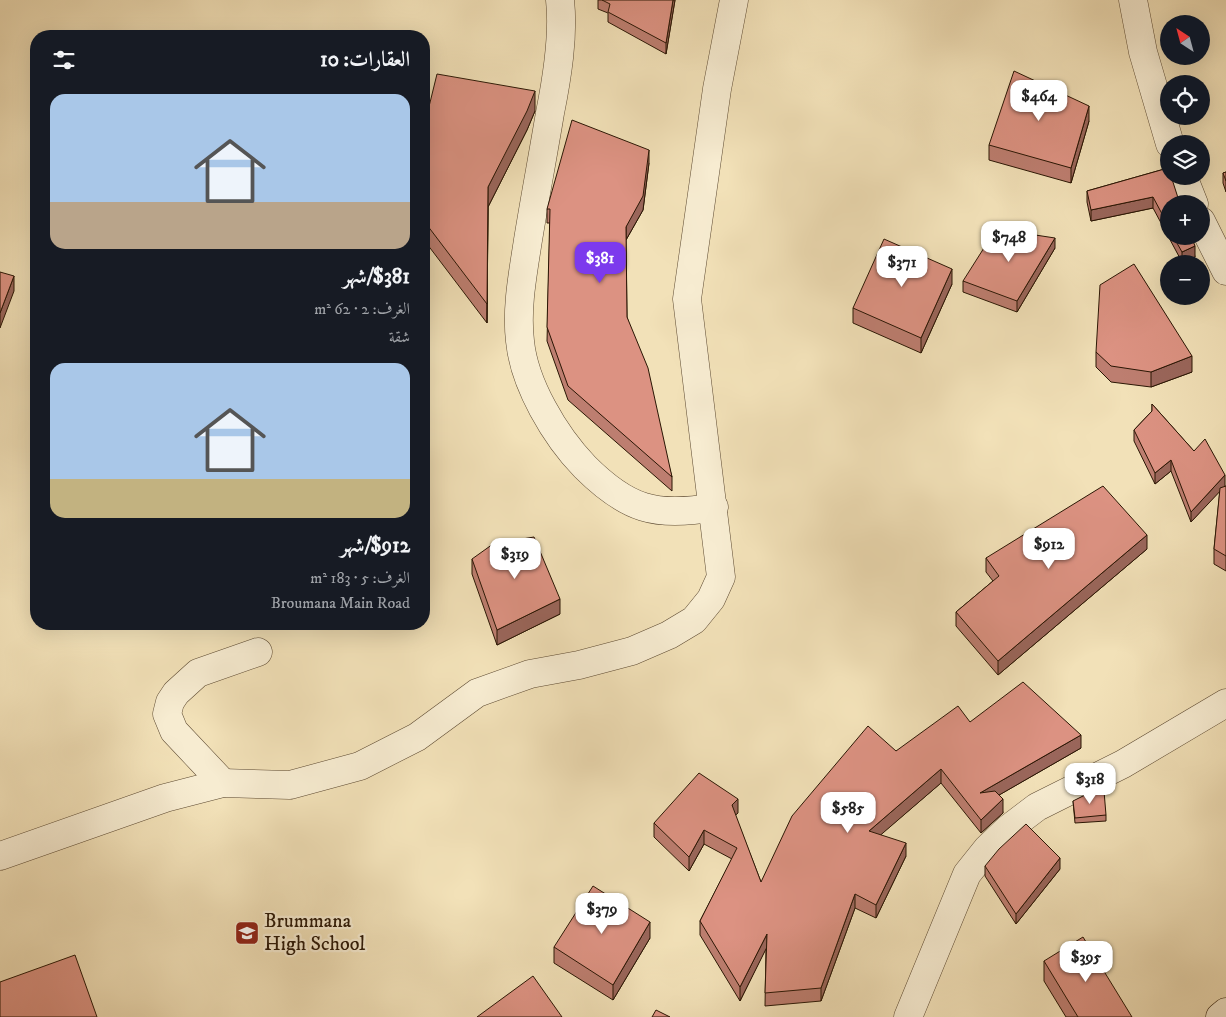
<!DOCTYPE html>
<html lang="ar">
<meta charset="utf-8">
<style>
body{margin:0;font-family:"IM FELL DW Pica",Amiri,serif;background:#20242c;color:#f1f3f6;direction:rtl;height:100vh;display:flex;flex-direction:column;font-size:19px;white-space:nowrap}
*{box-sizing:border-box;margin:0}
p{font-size:16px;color:#9ea1a6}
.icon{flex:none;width:28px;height:28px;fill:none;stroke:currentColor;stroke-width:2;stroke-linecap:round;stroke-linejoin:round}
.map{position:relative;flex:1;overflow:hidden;direction:ltr}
.details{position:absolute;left:30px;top:30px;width:400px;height:600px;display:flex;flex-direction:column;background:#171b24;border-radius:20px;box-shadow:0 5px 20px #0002;direction:rtl}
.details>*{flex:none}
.needle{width:32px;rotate:324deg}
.buttons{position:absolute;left:1160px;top:15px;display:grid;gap:10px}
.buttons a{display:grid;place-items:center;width:50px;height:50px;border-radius:50%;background:#171b24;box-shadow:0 5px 20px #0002;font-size:25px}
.price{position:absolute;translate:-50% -42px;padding:0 11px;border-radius:10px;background:#fff;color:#222;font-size:16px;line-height:32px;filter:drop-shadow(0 1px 2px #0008)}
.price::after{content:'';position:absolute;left:50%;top:30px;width:15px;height:11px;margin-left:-8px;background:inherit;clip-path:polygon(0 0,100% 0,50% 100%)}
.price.active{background:#7c3aed;color:#fff}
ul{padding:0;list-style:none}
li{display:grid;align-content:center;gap:10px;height:265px;padding:0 20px}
li span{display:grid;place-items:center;height:155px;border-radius:15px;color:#555}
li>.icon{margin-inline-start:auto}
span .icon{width:90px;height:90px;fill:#fffc;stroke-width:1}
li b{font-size:21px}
h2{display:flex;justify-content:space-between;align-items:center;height:60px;padding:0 20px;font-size:21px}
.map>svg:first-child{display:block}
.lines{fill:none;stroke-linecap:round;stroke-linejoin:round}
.street-casing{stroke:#5c4931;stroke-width:29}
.secondary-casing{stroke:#2a1604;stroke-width:29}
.street{stroke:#f7ecd1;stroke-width:28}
.secondary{stroke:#f7ecd1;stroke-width:28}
.wall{fill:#bd7e70;stroke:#2a1604}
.shaded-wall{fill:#9a665b;stroke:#2a1604}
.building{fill:#dc9282;stroke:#2a1604}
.labels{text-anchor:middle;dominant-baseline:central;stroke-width:4.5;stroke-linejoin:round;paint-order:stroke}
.poi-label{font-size:20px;fill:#2a1604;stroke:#f7ecd1;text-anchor:start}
</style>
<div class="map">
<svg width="1226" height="1017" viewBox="0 0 1226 1017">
<rect width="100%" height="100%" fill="#f2e1b8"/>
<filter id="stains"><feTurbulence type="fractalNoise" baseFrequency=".004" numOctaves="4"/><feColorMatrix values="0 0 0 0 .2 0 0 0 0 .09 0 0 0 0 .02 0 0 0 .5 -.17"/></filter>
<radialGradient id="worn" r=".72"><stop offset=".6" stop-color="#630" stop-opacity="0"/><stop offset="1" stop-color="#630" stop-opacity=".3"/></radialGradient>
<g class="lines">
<defs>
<g id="street">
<path d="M560,0C564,36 557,78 550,113C543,155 535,197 528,240C523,273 516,308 520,341C524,384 555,436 585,467C627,509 656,518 714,507"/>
<path d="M1133,0L1143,52L1170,144"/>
<path d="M1183,176L1194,204"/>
<path d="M1201,221L1226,271"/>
<path d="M223,783L174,731L167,714L170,702L176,693L198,673L258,652"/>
<path d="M0,856L165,798L223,783L290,785L360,766L417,737L477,693L530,674L579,665L632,651L669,635L694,620L711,599L721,577L687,299L717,89L734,0"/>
<path d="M908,1017L967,874L987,849L1008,829L1037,807L1123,764L1226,703"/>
</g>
<path id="secondary" d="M1220,1017L1226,1012"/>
</defs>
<use href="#street" class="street-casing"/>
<use href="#secondary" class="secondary-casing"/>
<use href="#street" class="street"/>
<use href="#secondary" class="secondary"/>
</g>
<g class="wall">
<path d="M598,0H675L666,54L608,22V13L598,9Z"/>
<path d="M535,111L527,130L488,207L487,323L424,240V127Z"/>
<path d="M1089,121L1071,183L989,160V145Z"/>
<path d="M649,163L643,210L626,240L627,317L672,477V491L568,400L547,341L550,223H547V209Z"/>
<path d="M1168,168L1169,236H1191L1195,257L1182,262L1153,208L1091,221L1087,202V191Z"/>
<path d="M1226,172V192L1223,183V173Z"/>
<path d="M1055,248L1017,312L963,292V281Z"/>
<path d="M952,284L921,353L853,323V308Z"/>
<path d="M1096,352L1192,372L1151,387L1111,382L1096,367Z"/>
<path d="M1152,404L1225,486L1223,488L1226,486V571L1214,564V549L1220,490L1191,522L1171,471L1155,484L1134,441V430L1152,411Z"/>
<path d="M1147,549L998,675L956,626V612L993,581L986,572V558Z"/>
<path d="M472,559L560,614L497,645L472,574Z"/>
<path d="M970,722L1081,748L999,795L1003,813L981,833L941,783L880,835L906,856L876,918L855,908L821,1001L765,1006L766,948L740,1001L700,935V921L732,859L704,844L689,871L654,837V823L738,813L735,815L761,882L896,751Z"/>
<path d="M1073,801L1106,815V821L1075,823Z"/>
<path d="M985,866L1060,869L1016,924L985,876Z"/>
<path d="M650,938L613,1000L554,963V947Z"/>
<path d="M1044,961L1132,1017H1066L1044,981Z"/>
</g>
<g class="shaded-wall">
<path d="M673,0H675L666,54V43Z"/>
<path d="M535,91V111L527,130L488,207L487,323L488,187Z"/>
<path d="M1089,106V121L1071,183V168Z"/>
<path d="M649,150V163L643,210L626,240V227Z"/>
<path d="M1153,197V208L1091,221V210Z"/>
<path d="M1055,238V248L1017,312V301Z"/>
<path d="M1195,246V257L1182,262V252Z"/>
<path d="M952,269V284L921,353V338Z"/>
<path d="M14,276V291L0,328V313Z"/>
<path d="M1192,356V372L1151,387V372Z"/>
<path d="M1171,460V471L1155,484V473Z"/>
<path d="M1225,475V486L1191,522V512Z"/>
<path d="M1147,535V549L998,675V661Z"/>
<path d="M560,599V614L497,645V630Z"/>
<path d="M1081,735V748L980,806V793Z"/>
<path d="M941,769V783L869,845V831Z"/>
<path d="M738,799V813L732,818V805Z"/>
<path d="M1003,799V813L981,833V820Z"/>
<path d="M704,830V844L689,871V857Z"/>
<path d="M906,843V856L876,918V905Z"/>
<path d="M1060,858V869L1016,924V914Z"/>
<path d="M855,894V908L821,1001V988Z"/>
<path d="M650,922V938L613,1000V985Z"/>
<path d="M767,934V947L740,1001V987Z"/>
</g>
<g class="building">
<path d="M602,0H673L666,43L608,12L610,4Z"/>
<path d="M1014,71L1089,106L1071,168L989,145Z"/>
<path d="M437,74L535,91L527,111L488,187L487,304L424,221V127Z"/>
<path d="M572,120L649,150L643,196L626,227L627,317L648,368L672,477L568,386L547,327L550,209H547Z"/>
<path d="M1168,168L1169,176H1171L1180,204H1169V227L1153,197L1091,210L1087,191Z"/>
<path d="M1226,172V181L1223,173Z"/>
<path d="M996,229L1055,238L1017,301L963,281Z"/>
<path d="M1173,236H1191L1195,246L1182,252Z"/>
<path d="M884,239L952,269L921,338L853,308Z"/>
<path d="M1134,264L1192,356L1151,372L1111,366L1096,352L1100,285Z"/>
<path d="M0,272L14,276L0,313Z"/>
<path d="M1152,404L1194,451L1205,439L1225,475L1191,512L1171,460L1155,473L1134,430L1152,411Z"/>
<path d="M1103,486L1147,535L998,661L956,612L999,576L986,558Z"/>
<path d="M1226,486V556L1214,549L1220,488Z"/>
<path d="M534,537L560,599L497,630L472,559L493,544Z"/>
<path d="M1023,682L1081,735L980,793L995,791L1003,799L981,820L941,769L869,831L906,843L876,905L855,894L821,988L765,993L767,934L740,987L700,921L737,848L704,830L689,857L654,823L699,773L738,799L732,805L761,882L792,816L868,726L896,751L958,706L970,722Z"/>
<path d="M1104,791L1106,815L1075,818L1073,801L1091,792Z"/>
<path d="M1026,824L1060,858L1016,914L985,866L999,849Z"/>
<path d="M593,886L650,922L613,985L554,947Z"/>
<path d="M1083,937L1132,1017H1078L1044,961Z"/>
<path d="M75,955L97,1017H0V982Z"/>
<path d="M533,976L562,1017H477Z"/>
<path d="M656,1010L670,1017H652Z"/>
</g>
<defs>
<symbol id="school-square" viewBox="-11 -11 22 22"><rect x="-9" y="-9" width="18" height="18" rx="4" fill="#8f2418" stroke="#f7ecd1"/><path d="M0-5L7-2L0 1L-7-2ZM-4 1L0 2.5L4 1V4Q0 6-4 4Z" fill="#fff"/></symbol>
</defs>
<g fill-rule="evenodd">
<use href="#school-square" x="233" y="919" width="28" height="28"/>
</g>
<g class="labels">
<g class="poi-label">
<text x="264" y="921">Brummana<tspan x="264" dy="23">High School</tspan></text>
</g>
</g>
<rect width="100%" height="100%" filter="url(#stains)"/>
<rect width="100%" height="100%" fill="url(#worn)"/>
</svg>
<div class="buttons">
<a><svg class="needle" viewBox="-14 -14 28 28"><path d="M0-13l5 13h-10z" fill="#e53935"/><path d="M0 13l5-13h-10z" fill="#9ea1a6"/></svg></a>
<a><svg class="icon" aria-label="locate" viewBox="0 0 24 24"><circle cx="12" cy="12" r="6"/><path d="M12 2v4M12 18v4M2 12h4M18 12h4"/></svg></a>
<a><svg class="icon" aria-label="layers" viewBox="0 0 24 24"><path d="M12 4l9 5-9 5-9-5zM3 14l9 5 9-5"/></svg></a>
<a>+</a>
<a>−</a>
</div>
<b class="price" style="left:1039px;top:122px">$464</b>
<b class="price" style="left:1009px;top:263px">$748</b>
<b class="price active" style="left:600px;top:284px">$381</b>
<b class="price" style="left:902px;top:288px">$371</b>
<b class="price" style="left:1049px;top:570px">$912</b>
<b class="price" style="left:515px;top:580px">$319</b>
<b class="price" style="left:1090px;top:805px">$318</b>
<b class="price" style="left:848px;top:834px">$585</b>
<b class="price" style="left:602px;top:935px">$379</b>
<b class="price" style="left:1086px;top:983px">$395</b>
<section class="details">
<h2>العقارات: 10<svg class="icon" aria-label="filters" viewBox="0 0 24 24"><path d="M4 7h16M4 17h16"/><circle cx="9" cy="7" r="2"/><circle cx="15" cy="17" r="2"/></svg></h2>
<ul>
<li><span style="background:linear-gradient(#a9c7e8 70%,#b9a48a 0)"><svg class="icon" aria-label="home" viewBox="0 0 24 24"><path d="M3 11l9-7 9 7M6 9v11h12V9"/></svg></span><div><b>$381/شهر</b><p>الغرف: 2 · 62 m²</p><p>شقة</p></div></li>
<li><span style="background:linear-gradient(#a9c7e8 75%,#c2b280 0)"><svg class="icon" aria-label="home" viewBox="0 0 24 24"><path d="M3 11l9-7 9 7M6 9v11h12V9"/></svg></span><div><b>$912/شهر</b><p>الغرف: 5 · 183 m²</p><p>Broumana Main Road</p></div></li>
</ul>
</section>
</div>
